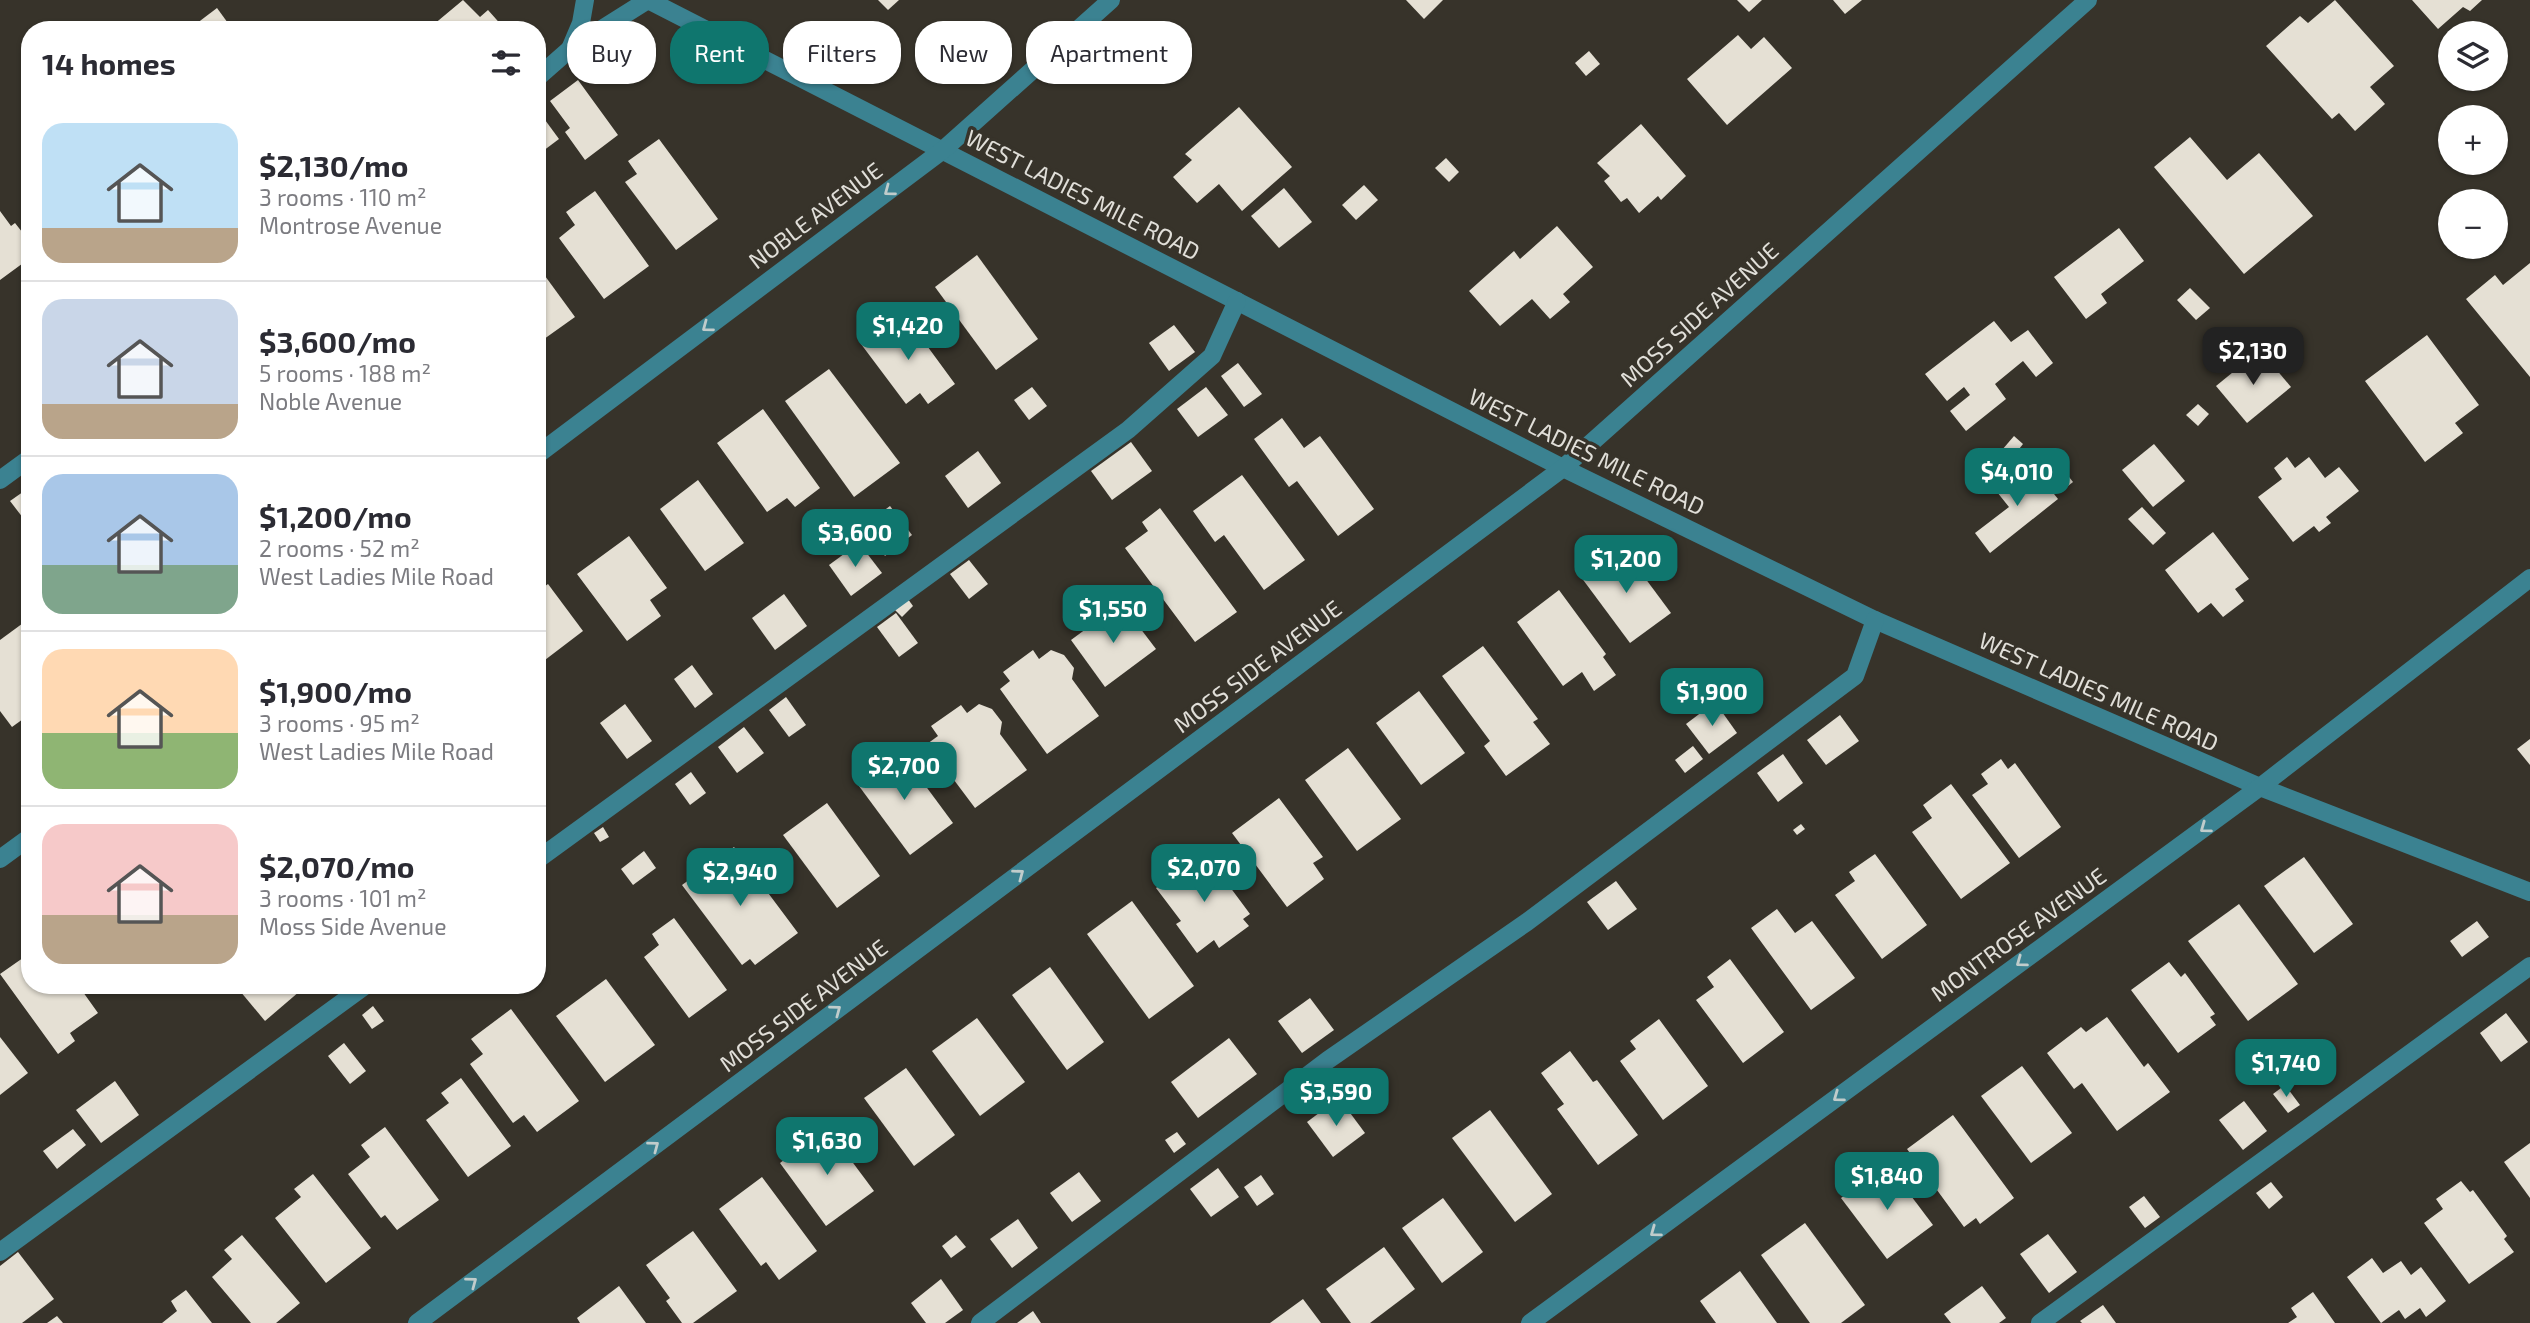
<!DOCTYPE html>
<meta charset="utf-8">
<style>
body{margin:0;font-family:"Exo 2",sans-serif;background:#f2f2f3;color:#2b2b33;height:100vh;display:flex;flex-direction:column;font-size:26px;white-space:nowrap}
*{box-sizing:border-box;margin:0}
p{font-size:23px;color:#7c7c81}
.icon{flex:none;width:38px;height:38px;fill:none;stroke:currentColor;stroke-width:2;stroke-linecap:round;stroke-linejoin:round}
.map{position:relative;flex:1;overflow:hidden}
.side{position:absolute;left:21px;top:21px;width:525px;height:973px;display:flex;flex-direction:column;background:#fff;border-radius:28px;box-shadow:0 2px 5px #0004}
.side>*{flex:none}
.top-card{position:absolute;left:567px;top:21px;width:665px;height:63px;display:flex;gap:14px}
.buttons{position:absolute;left:2438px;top:21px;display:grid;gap:14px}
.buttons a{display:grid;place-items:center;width:70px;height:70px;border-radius:50%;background:#fff;box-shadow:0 2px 5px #0004;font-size:35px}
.price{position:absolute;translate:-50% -60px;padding:0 16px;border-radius:14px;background:#0f766e;color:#fff;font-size:23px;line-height:46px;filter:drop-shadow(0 2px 4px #0008)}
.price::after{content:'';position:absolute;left:50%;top:42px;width:21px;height:16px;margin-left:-10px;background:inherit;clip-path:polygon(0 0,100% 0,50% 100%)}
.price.current{background:#222;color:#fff}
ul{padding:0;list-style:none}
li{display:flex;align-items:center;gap:21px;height:175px;padding:0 21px}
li+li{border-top:2px solid #e1e1e2}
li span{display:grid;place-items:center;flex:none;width:196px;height:140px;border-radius:21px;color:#555}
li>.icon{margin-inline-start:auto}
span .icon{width:84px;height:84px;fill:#fffc;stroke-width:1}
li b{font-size:30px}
h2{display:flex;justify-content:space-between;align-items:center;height:84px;padding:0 21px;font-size:30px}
.pill{padding:0 24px;border-radius:28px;background:#fff;box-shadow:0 2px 5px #0004;font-size:24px;line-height:63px}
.pill.current{background:#0f766e;color:#fff}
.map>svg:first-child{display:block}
.building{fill:#e5e0d4}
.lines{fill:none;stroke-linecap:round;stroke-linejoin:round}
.minor{stroke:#3b8291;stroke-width:18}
.oneway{stroke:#c0cccb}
.labels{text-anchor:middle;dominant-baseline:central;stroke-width:7;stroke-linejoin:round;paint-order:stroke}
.street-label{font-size:23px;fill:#e1dfd9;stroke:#37332a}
</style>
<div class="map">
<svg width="2530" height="1323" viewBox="0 0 2530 1323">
<rect width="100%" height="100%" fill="#37332a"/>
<g class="building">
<path d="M463,0L480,17L488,10L504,28L427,30Z"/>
<path d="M878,0H899L888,10Z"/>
<path d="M1406,0H1443L1424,19Z"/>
<path d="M1737,0H1762L1749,12Z"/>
<path d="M1833,0H1862L1845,14Z"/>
<path d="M2335,0L2394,66L2370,87L2385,104L2355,131L2339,113L2332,119L2266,46L2300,16L2308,23Z"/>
<path d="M2412,0H2482L2470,11L2463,7L2438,29Z"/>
<path d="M217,8L233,30H188Z"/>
<path d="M1738,35L1751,49L1764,37L1792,68L1727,125L1687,79Z"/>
<path d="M625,46L638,63L614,82L600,64Z"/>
<path d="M1589,51L1600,64L1586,76L1575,63Z"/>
<path d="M578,80L618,135L585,160L565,132L570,128L550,101Z"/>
<path d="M1239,107L1292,167L1242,211L1219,184L1197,203L1173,177L1192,160L1185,154Z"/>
<path d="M537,109L559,139L539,154L537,151Z"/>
<path d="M1641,124L1686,176L1661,200L1658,196L1639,213L1627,198L1621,202L1604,181L1610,176L1597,163Z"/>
<path d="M2190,137L2227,180L2259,153L2313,216L2244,274L2154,167Z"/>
<path d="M659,139L718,219L676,250L625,182L637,174L628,161Z"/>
<path d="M1446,158L1459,172L1449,182L1435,168Z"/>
<path d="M1364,185L1378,200L1356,220L1342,205Z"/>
<path d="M1284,188L1312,222L1279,248L1251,216Z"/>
<path d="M595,191L649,266L604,299L559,238L575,225L566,212Z"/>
<path d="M0,211L11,226L15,223L30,242V258L0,280Z"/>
<path d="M1557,226L1593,267L1563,294L1570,302L1550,319L1532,299L1500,326L1469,291L1514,251L1520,259Z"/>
<path d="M2119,228L2144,261L2101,294L2107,303L2086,319L2054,277Z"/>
<path d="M977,255L1038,339L996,370L935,287Z"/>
<path d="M2530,263V377L2466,299L2495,275L2503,285Z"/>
<path d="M537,265L575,317L537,344Z"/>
<path d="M2190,288L2210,308L2196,320L2177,300Z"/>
<path d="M903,313L955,384L928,404L920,393L906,404L861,344Z"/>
<path d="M1994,321L2011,342L2028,330L2053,363L2036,377L2023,361L1995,384L2006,399L1966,431L1950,411L1970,395L1964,387L1947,401L1925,374Z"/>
<path d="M1174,325L1195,352L1169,371L1149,343Z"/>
<path d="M2427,335L2479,405L2455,423L2463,433L2425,462L2365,381Z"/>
<path d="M2260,350L2291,387L2247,423L2216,386Z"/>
<path d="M1238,363L1262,394L1244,407L1221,376Z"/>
<path d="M829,369L900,463L854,497L785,401Z"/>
<path d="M1032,387L1047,406L1029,420L1014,400Z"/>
<path d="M1206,387L1228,415L1198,437L1177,409Z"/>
<path d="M2198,404L2209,414L2198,426L2186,415Z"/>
<path d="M763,409L820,488L795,507L787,498L767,512L717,443Z"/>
<path d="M1282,418L1304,448L1320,436L1374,509L1338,536L1297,481L1289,487L1254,439Z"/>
<path d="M2014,436L2023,444L2012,458L2002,450Z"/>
<path d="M1131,442L1152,471L1112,500L1091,471Z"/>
<path d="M2154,444L2185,481L2153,507L2122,470Z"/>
<path d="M978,451L1001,483L968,508L945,476Z"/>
<path d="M2287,457L2295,468L2309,457L2325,478L2339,467L2359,491L2326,517L2331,523L2319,532L2314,526L2293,542L2258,497L2282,479L2274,468Z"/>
<path d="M2031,465L2058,499L1990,553L1975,533L2009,507L1997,492Z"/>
<path d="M2062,468L2073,482L2059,493L2047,480Z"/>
<path d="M1242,475L1305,560L1264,590L1224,535L1215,542L1193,511Z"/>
<path d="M698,480L744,543L705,571L660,509Z"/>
<path d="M30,487V527L10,501Z"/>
<path d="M890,506L912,535L885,556L863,526Z"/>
<path d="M2142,507L2166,533L2153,545L2128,519Z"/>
<path d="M1160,508L1237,612L1195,642L1125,548L1148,531L1142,522Z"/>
<path d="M2213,532L2249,579L2235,589L2244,601L2223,617L2211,603L2198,613L2165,570Z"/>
<path d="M629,536L667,588L650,600L661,616L627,641L577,574Z"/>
<path d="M859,543L882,573L851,596L829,565Z"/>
<path d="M1622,547L1671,613L1630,643L1581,577Z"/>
<path d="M969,560L988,584L969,599L950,574Z"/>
<path d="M548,584L583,631L541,663L537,658V592Z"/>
<path d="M1559,590L1606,654L1603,657L1616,675L1594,691L1582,672L1563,686L1517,622Z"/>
<path d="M784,594L807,626L775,650L752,618Z"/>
<path d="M905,595L913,606L902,617L890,605Z"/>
<path d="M1121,603L1156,649L1105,687L1071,640Z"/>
<path d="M896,613L918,643L899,657L877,627Z"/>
<path d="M30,618V714L12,727L0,711V640Z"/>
<path d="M1483,646L1538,719L1533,722L1550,744L1506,776L1484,746L1490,741L1442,676Z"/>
<path d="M1033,650L1039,659L1051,650L1064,655L1074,668L1072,679L1099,716L1047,754L1000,689L1010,681L1003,672Z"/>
<path d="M692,665L713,694L695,708L674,679Z"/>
<path d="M1419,691L1465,753L1421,785L1376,723Z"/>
<path d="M786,697L806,725L789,737L769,710Z"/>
<path d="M1715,702L1737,733L1709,754L1686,724Z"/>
<path d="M625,704L652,741L627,759L600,723Z"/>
<path d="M979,704L992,709L1002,722L1000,734L1027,770L975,808L927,744L938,736L931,726L961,705L967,713Z"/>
<path d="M1840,715L1859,741L1826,765L1807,740Z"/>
<path d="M744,727L764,753L737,773L718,747Z"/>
<path d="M2530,739V765L2517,749Z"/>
<path d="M1693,746L1703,759L1685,773L1675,760Z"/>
<path d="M1348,748L1401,819L1357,851L1305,780Z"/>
<path d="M899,750L953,823L910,855L856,782Z"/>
<path d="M1783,754L1803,783L1778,802L1757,773Z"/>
<path d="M2001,759L2008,769L2015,763L2061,827L2019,858L1972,795L1988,784L1981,774Z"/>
<path d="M691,772L706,793L690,805L675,784Z"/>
<path d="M1951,784L2010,863L1961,899L1912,832L1932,818L1923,805Z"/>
<path d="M1279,798L1323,857L1313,863L1324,879L1287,907L1232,833Z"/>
<path d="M827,803L880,876L837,908L783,835Z"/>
<path d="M1801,824L1805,829L1797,835L1793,830Z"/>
<path d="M603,827L609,837L600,842L594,833Z"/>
<path d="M734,847L798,933L755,965L750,959L742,965L682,885Z"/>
<path d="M644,851L656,868L633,885L621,869Z"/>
<path d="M1204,852L1250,914L1243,919L1249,926L1219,948L1214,940L1197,953L1176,924L1181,921L1156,888Z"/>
<path d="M1875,854L1927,925L1882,959L1835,895L1855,881L1849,872Z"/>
<path d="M2304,857L2353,924L2314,953L2264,886Z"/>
<path d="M1616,881L1637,909L1608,930L1587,902Z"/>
<path d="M1132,901L1194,986L1149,1019L1087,934Z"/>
<path d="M2239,904L2298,984L2248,1021L2188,941Z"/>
<path d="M1777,909L1795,933L1812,921L1855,978L1811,1010L1751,928Z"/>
<path d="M674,918L727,990L689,1018L644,957L659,945L652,934Z"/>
<path d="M2477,921L2489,937L2462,957L2450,941Z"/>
<path d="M30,953V985H78L98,1013L70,1033L75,1041L58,1054L0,974Z"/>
<path d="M1730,959L1784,1032L1743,1063L1696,1000L1714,987L1707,977Z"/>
<path d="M2169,962L2181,977L2185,973L2215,1014L2210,1017L2216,1025L2178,1053L2131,990Z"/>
<path d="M1050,967L1104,1042L1067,1070L1012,995Z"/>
<path d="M606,979L655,1045L605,1082L556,1016Z"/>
<path d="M248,985H295L300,991L265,1021L240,991Z"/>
<path d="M1310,998L1334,1030L1302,1053L1278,1021Z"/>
<path d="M373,1006L384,1021L372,1029L362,1015Z"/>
<path d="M511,1009L579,1101L537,1132L524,1115L513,1123L470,1064L483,1054L471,1039Z"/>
<path d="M2506,1013L2528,1042L2501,1062L2480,1033Z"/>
<path d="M2107,1017L2144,1067L2148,1063L2170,1092L2117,1131L2082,1083L2074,1089L2047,1053L2081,1027L2086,1032Z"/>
<path d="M977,1018L1025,1082L980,1116L932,1051Z"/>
<path d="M1659,1019L1708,1086L1663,1120L1620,1061L1636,1049L1630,1041Z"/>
<path d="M0,1037L28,1073L0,1095Z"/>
<path d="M1229,1038L1257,1074L1198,1118L1171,1082Z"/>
<path d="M344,1043L366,1071L350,1084L328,1056Z"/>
<path d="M1570,1051L1593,1082L1597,1080L1638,1135L1598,1165L1557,1109L1564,1104L1541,1073Z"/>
<path d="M2022,1066L2072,1133L2031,1163L1981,1096Z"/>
<path d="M906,1068L955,1135L914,1166L864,1098Z"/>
<path d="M461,1078L511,1146L468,1177L426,1120L449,1103L441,1093Z"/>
<path d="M115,1081L139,1115L101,1143L76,1110Z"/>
<path d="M2285,1085L2300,1105L2288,1113L2273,1094Z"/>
<path d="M1339,1098L1365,1133L1333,1157L1307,1122Z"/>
<path d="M2244,1101L2267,1131L2243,1150L2219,1120Z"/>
<path d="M1490,1110L1552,1194L1515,1222L1452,1138Z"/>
<path d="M1953,1115L2014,1198L1980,1224L1976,1218L1964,1227L1907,1149Z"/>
<path d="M385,1127L439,1200L397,1230L385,1215L381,1218L348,1174L370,1157L361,1145Z"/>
<path d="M827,1128L874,1191L826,1226L780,1163Z"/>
<path d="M73,1129L86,1145L57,1169L43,1151Z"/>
<path d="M1177,1132L1186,1144L1174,1153L1165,1140Z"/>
<path d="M2530,1143V1198L2504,1162Z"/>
<path d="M1887,1164L1933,1225L1887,1259L1841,1198Z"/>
<path d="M1218,1168L1239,1197L1211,1217L1190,1189Z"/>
<path d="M1079,1172L1101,1201L1072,1222L1050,1193Z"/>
<path d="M313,1174L371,1248L326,1283L275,1218L301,1197L294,1189Z"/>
<path d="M1261,1175L1274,1194L1257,1206L1244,1187Z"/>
<path d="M762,1177L817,1251L779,1280L766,1262L761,1266L719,1209Z"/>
<path d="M2461,1181L2470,1192L2473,1190L2507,1236L2504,1239L2514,1252L2469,1284L2424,1223L2443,1209L2436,1199Z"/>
<path d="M2271,1182L2283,1197L2269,1209L2256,1193Z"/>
<path d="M2144,1196L2160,1217L2145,1228L2129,1207Z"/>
<path d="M1443,1198L1483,1252L1442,1283L1402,1228Z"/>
<path d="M1018,1219L1038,1248L1012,1268L990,1239Z"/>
<path d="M1805,1223L1865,1305L1841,1323H1810L1761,1255Z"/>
<path d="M693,1231L737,1291L693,1323H682L666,1301L670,1298L646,1265Z"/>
<path d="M2048,1234L2077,1272L2049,1293L2020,1254Z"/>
<path d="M242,1235L300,1303L276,1323H251L212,1277L232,1259L224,1250Z"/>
<path d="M956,1235L966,1247L951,1258L942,1246Z"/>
<path d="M1384,1247L1415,1289L1370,1323H1351L1326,1289Z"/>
<path d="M18,1252L54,1299L22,1323H0V1266Z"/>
<path d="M2372,1258L2383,1273L2401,1261L2411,1275L2421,1267L2446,1301L2426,1317L2420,1308L2405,1319L2399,1310L2381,1323L2347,1277Z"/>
<path d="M1740,1271L1777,1323H1716L1700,1301Z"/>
<path d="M941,1279L963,1310L945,1323H926L911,1303Z"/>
<path d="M619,1286L646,1323H580L577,1318Z"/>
<path d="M1982,1286L2006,1318L1999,1323H1951L1944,1314Z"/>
<path d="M186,1290L212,1323H162L177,1311L171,1301Z"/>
<path d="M2313,1292L2335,1323H2288L2297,1317L2291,1308Z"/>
<path d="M1303,1299L1321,1323H1270Z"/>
<path d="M2103,1305L2116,1323H2082L2080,1321Z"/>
<path d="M1033,1311L1041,1323H1017Z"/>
<path d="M57,1316L63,1323H47Z"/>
</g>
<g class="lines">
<g class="minor">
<path d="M570,49L581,23L585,0"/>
<path d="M537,78L570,49L648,0L1563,468L1875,620L2260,787L2530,892"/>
<path d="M537,455L943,150L1111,0"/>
<path d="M0,480L30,458"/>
<path d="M0,859L30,837"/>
<path d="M537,860L1128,430L1212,356L1237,301"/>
<path d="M0,1252L366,985"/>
<path d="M417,1323L1563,468L2088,0"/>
<path d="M980,1323L1328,1060L1527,922L1855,676L1875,620"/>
<path d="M1530,1323L2260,787L2530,578"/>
<path d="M2040,1323L2530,966"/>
</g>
</g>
<defs><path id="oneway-chevron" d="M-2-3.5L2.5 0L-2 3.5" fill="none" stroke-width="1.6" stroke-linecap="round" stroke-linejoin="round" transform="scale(1.75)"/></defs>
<g class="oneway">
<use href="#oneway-chevron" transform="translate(889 191) rotate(143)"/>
<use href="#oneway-chevron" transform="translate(707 327) rotate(143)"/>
<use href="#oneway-chevron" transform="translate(2205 828) rotate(144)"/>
<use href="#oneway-chevron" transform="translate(1019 874) rotate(-37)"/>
<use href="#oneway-chevron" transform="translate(2021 962) rotate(144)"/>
<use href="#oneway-chevron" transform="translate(836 1010) rotate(-37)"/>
<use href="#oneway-chevron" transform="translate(1838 1097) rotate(144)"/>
<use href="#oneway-chevron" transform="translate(654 1146) rotate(-37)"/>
<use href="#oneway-chevron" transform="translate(1655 1232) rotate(144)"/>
<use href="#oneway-chevron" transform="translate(472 1282) rotate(-37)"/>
</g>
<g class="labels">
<g class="street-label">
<text transform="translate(1083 194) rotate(27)">WEST LADIES MILE ROAD</text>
<text transform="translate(815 215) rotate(-37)">NOBLE AVENUE</text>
<text transform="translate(1699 314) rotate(-42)">MOSS SIDE AVENUE</text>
<text transform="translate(1587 451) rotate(26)">WEST LADIES MILE ROAD</text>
<text transform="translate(1257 666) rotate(-37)">MOSS SIDE AVENUE</text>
<text transform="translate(2099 691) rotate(24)">WEST LADIES MILE ROAD</text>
<text transform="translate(2018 934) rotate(-36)">MONTROSE AVENUE</text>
<text transform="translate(803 1005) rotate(-37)">MOSS SIDE AVENUE</text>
</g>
</g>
</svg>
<div class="buttons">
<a><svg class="icon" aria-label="layers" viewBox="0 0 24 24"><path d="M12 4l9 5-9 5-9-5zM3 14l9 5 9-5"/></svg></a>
<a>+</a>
<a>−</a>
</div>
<b class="price" style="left:908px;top:362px">$1,420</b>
<b class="price current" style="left:2253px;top:387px">$2,130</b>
<b class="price" style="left:2017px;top:508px">$4,010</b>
<b class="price" style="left:855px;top:569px">$3,600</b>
<b class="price" style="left:1626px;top:595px">$1,200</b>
<b class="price" style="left:1113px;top:645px">$1,550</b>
<b class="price" style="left:1712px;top:728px">$1,900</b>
<b class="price" style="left:904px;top:802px">$2,700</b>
<b class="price" style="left:1204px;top:904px">$2,070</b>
<b class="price" style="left:740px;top:908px">$2,940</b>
<b class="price" style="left:2286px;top:1099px">$1,740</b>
<b class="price" style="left:1336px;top:1128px">$3,590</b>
<b class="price" style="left:827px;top:1177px">$1,630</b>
<b class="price" style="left:1887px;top:1212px">$1,840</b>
<div class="top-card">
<a class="pill">Buy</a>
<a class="pill current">Rent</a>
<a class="pill">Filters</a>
<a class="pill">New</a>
<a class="pill">Apartment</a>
</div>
<section class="side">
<h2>14 homes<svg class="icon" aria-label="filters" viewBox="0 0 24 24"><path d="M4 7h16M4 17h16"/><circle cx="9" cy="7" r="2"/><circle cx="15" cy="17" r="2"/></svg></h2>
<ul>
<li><span style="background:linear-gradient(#bfe0f5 75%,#b9a48a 0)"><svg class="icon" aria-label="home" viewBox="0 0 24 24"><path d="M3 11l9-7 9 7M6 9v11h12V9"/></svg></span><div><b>$2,130/mo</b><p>3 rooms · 110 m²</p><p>Montrose Avenue</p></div></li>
<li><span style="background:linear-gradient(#c9d6e8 75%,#b9a48a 0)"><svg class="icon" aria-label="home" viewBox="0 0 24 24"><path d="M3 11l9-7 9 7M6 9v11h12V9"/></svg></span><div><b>$3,600/mo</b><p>5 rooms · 188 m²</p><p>Noble Avenue</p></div></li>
<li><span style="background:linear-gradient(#a9c7e8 65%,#7fa58c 0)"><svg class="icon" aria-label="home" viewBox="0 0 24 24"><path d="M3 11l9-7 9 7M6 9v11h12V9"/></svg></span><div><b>$1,200/mo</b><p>2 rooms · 52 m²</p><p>West Ladies Mile Road</p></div></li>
<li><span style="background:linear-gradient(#ffd9b3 60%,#8fb573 0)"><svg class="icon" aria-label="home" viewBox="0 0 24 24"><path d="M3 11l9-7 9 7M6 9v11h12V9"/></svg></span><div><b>$1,900/mo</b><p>3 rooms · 95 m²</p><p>West Ladies Mile Road</p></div></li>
<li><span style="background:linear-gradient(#f6c9c9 65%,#b9a48a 0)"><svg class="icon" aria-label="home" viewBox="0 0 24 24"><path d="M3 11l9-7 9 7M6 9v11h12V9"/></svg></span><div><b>$2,070/mo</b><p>3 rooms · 101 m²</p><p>Moss Side Avenue</p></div></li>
</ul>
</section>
</div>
